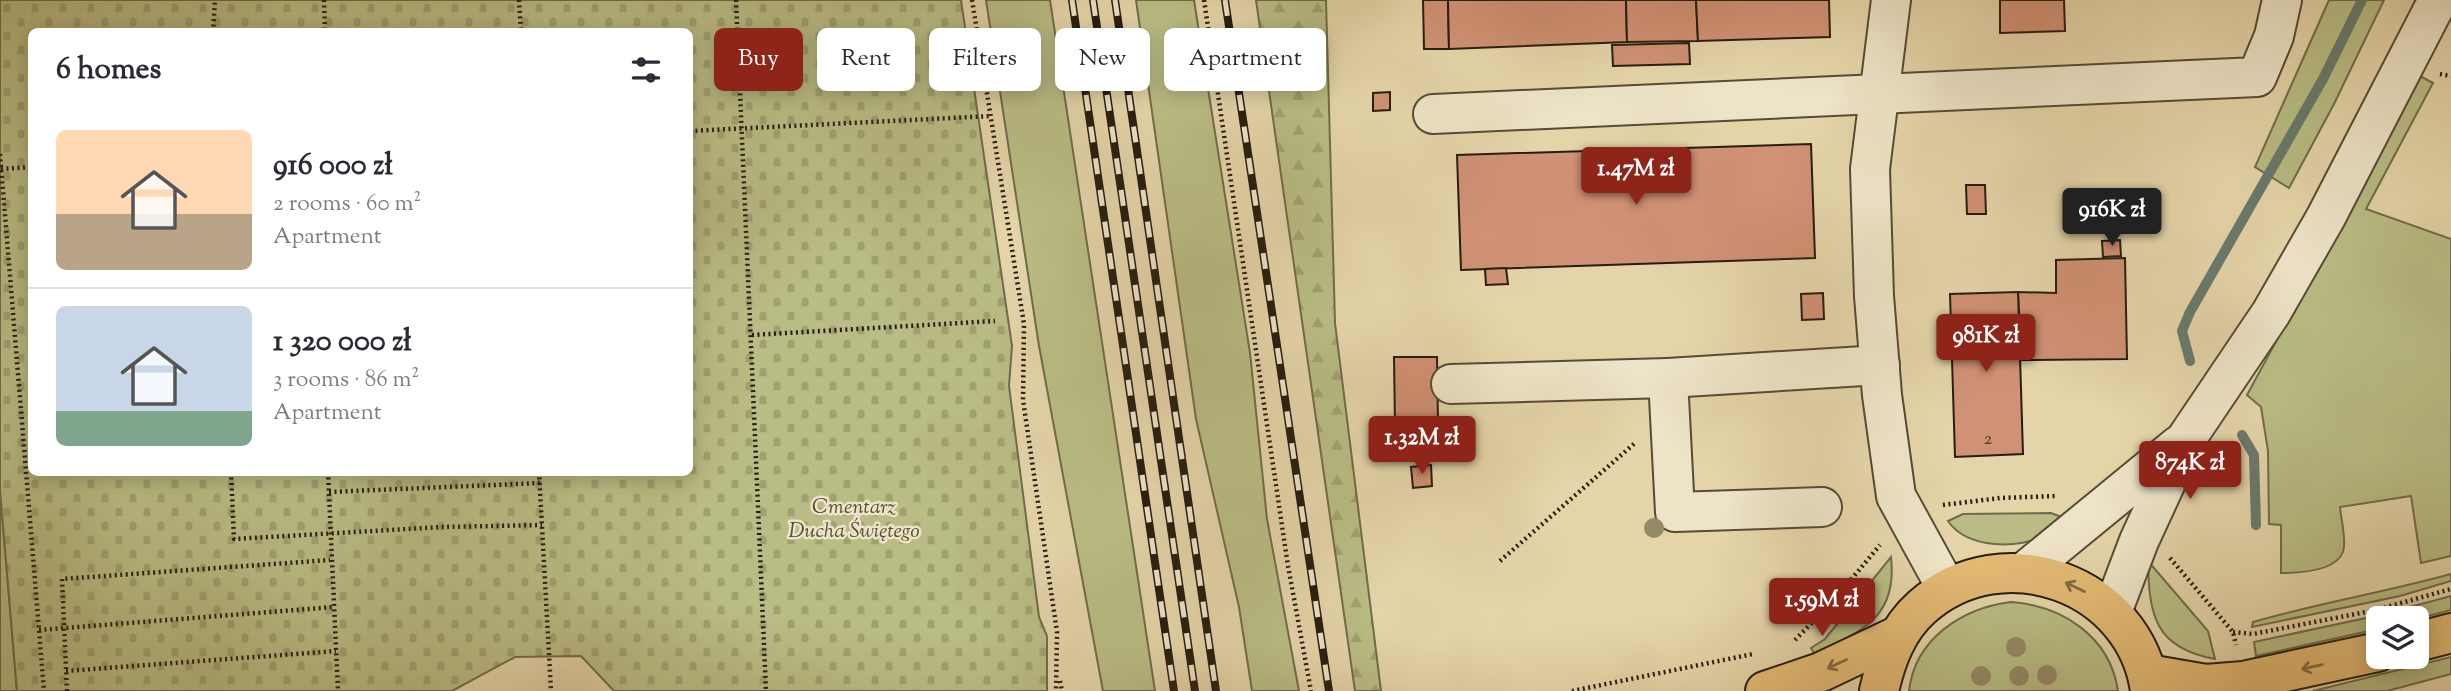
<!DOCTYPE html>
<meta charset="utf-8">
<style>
body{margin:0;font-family:"Sorts Mill Goudy",serif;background:#f2f2f3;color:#2b2b33;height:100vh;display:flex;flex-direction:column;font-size:26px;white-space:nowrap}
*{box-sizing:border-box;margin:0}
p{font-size:23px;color:#7c7c81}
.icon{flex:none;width:38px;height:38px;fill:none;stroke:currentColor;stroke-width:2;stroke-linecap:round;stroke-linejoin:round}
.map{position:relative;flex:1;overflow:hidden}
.drawer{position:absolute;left:28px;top:28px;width:665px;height:448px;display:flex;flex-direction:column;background:#fff;border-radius:10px;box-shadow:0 4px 18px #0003}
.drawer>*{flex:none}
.banner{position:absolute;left:714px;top:28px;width:665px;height:63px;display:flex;gap:14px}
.fabs{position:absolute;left:2366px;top:606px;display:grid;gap:14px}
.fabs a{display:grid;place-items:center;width:63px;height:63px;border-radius:10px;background:#fff;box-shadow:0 4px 18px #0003;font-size:35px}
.price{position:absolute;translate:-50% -60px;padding:0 16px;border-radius:7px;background:#8f2418;color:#fff;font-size:23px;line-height:46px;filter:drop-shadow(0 2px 4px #0008)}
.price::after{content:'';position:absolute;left:50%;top:42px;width:21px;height:16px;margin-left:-10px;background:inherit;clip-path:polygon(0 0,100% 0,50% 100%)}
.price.active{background:#222;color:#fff}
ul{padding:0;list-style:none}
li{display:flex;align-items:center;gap:21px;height:175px;padding:0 28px}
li+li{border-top:2px solid #e1e1e2}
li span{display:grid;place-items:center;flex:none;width:196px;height:140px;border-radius:10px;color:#555}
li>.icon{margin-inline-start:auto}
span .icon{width:84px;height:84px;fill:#fffc;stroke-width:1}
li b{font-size:30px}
h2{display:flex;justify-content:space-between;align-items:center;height:84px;padding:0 28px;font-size:30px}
.chip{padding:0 24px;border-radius:10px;background:#fff;box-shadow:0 4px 18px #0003;font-size:24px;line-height:63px}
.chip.active{background:#8f2418;color:#fff}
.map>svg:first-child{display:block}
.green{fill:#b9bc84;stroke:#706c4a;stroke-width:2}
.forest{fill:url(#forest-firs);stroke:#706c4a;stroke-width:2}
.cemetery{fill:url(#cemetery-stones);stroke:#706c4a;stroke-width:2;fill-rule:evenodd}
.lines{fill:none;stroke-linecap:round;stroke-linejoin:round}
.stream{stroke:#697a6d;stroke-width:10}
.building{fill:#d09174;stroke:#281d11;stroke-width:2}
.minor-casing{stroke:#574b37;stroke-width:42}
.major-casing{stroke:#281d11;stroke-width:42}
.path{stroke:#281d11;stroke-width:4.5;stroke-dasharray:2 3.5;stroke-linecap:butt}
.minor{stroke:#ede3c6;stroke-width:38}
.major{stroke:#e2ba74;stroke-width:38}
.rail-casing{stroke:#281d11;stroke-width:8}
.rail{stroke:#ede3c6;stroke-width:5;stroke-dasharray:16;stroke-linecap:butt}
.tree{fill:#958a68}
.oneway{stroke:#856c42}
.labels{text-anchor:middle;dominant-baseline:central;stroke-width:5;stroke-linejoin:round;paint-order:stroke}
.number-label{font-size:18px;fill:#523a2a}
.park-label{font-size:21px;font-style:italic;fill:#544d34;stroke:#ede3c6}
</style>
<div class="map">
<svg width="2451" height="691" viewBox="0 0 2451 691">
<defs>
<pattern id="forest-firs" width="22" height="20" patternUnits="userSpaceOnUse" patternTransform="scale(1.75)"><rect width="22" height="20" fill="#b9bc84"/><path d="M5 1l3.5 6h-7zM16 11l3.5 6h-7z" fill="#9fa171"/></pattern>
<pattern id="cemetery-stones" width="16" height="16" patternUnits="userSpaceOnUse" patternTransform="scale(1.75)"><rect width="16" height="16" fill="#b9bc84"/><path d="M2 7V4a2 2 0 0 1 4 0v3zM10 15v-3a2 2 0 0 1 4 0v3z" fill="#9fa171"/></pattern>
</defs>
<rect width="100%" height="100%" fill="#e4d4a8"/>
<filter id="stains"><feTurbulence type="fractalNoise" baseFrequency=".00286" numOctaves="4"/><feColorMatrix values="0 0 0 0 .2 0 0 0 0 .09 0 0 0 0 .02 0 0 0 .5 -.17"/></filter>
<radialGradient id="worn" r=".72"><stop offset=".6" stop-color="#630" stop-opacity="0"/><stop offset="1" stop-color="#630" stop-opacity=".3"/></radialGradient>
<g class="green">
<path d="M986,0H1050L1155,691H1103L1039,346Z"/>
<path d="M1136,0H1194L1250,353L1267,519L1299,691H1252L1239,607L1196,419Z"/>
<path d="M2329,0H2384L2334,104L2289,188L2255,167Z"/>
<path d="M2420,76L2433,83L2366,209L2451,239V556L2421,563L2411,496L2340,507C2341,520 2347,541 2343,552C2335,572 2299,573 2281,573V525L2269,524L2268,451L2261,407L2247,395Z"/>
<path d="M0,490L17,691H0Z"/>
<path d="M2051,513L2064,518C2058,523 2053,530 2047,534C2020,550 1967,549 1948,521L1963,514Z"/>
<path d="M1891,557C1898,617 1862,632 1814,653L1811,648L1825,639Z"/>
<path d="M2148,561L2208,631L2215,659C2155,648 2149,616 2148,561Z"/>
<path d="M2451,574V581L2400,596L2252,627L2253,622C2319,603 2386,592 2451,574Z"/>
<path d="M2451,596V610L2417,619L2378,618V629L2256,656L2254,642L2380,615Z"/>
<path d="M2011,602C2062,606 2110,636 2118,691H1909C1915,638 1963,608 2011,602Z"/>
<path d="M2451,657V674L2387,691H2313Z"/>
</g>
<path class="forest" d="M1256,0H1326L1335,323L1381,691H1355Z"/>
<path class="cemetery" d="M0,0H961L1012,346L1009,386L1039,617L1047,636V691H614L581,656L515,657L452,691H17L0,490ZM32,32H690V472H32Z"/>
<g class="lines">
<g class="stream">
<path d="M2190,361L2182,331L2190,312L2323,79L2362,0"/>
<path d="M2242,435L2254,455L2256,525"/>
</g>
</g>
<g class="building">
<path d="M1423,0H1448L1449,49H1424Z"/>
<path d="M1448,0H1626L1627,42L1449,49Z"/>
<path d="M1626,0H1696L1698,41L1627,42Z"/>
<path d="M1696,0H1829L1830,37L1698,41Z"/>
<path d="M2000,0H2064L2065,31L2000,33Z"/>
<path d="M1689,43L1690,64L1613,66L1612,45Z"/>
<path d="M1390,92V110L1373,111V93Z"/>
<path d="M1811,144L1815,258L1461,270L1457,155Z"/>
<path d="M1966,185H1985L1986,214H1967Z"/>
<path d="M2120,240L2121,256L2103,257L2102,241Z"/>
<path d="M2125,258L2127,359L2021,360L2018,292L2056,293V260Z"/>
<path d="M1506,268L1508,284L1486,285L1485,269Z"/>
<path d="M2018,292L2023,454L1955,457L1950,294Z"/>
<path d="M1823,293L1824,319L1802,320L1801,294Z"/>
<path d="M1394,357H1437L1438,423L1395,424Z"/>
<path d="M1431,465L1432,486L1413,488L1411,467Z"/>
</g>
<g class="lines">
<defs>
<g id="minor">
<path d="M1891,0L1870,169L1874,296L1882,395L1896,496L1947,589"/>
<path d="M1433,114L2257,77L2274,36L2282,0"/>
<path d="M1451,384L1668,378"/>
<path d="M1822,507L1675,512L1668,378L1880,365"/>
<path d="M2024,572L2179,445"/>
<path d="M2112,612L2139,541L2186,439L2271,313L2326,217L2438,0"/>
</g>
<g id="major">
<path d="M2417,642L2451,633"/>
<path d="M2148,674L2206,684L2243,681L2378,652"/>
<path d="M1765,691L1821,672L1899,635"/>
<path d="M1879,691C1886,660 1897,629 1922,607C2003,535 2136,584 2150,691"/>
</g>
</defs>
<use href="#minor" class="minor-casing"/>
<use href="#major" class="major-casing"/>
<g class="path">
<path d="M324,0L325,32"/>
<path d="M519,0L521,32"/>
<path d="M736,0L766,691"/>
<path d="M972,0L1024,324L1023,400L1057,632L1056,691"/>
<path d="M1204,0L1288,566L1311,691"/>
<path d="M213,32L215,0"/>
<path d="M2440,74L2451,76"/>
<path d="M690,131L991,116"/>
<path d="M0,154L44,691"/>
<path d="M1,169L32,167"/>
<path d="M752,335L995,321"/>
<path d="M231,472L234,539L442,527L542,525"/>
<path d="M328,472L338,691"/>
<path d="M539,472L551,691"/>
<path d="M329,492L540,483"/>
<path d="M1943,505L2000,498L2056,496"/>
<path d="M2170,558L2233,632L2236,645"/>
<path d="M1500,561L1635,443"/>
<path d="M39,630L334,607"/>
<path d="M2233,632L2253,634L2376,610L2451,589"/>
<path d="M1795,640L1834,600L1880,545"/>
<path d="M66,671L336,651"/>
<path d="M1060,681L1062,691"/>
<path d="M67,691L62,579L330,560"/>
<path d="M1572,691L1753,654"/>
</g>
<use href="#minor" class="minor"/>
<use href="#major" class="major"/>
<defs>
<g id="rail">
<path d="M1072,0L1174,691"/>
<path d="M1093,0L1195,691"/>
<path d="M1115,0L1216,691"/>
<path d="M1225,0L1329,691"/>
</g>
</defs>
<use href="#rail" class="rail-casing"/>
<use href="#rail" class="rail"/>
</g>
<g class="tree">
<circle cx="1654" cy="528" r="10"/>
<circle cx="2016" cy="647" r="10"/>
<circle cx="2047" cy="675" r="10"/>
<circle cx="1981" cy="676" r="10"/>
<circle cx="2019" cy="676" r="10"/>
</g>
<defs><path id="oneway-shaft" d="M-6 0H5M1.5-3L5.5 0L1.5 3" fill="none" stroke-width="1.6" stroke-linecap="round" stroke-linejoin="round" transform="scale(1.75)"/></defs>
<g class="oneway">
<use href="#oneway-shaft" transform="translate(2075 587) rotate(-154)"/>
<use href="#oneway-shaft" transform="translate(1837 664) rotate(155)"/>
<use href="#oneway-shaft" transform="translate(2312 667) rotate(167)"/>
</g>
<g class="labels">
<g class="number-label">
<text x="1988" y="440">2</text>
</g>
<g class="park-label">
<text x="854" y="508">Cmentarz<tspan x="854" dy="24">Ducha Świętego</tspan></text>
</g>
</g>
<rect width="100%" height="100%" filter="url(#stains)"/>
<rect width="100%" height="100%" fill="url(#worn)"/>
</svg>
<div class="fabs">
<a><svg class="icon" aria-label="layers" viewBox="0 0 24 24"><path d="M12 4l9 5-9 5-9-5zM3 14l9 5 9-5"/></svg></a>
</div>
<b class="price" style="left:1636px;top:207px">1.47M zł</b>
<b class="price active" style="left:2112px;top:248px">916K zł</b>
<b class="price" style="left:1986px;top:374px">981K zł</b>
<b class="price" style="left:1422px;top:476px">1.32M zł</b>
<b class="price" style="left:2190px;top:501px">874K zł</b>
<b class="price" style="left:1822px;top:638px">1.59M zł</b>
<div class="banner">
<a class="chip active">Buy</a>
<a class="chip">Rent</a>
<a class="chip">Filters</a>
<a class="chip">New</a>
<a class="chip">Apartment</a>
</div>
<section class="drawer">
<h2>6 homes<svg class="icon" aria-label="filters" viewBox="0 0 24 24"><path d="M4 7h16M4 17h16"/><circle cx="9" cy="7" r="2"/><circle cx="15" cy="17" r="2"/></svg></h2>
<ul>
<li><span style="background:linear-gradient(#ffd9b3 60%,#b9a48a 0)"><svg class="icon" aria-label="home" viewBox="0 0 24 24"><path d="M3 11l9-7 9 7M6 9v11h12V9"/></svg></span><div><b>916 000 zł</b><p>2 rooms · 60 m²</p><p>Apartment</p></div></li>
<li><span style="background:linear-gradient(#c9d6e8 75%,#7fa58c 0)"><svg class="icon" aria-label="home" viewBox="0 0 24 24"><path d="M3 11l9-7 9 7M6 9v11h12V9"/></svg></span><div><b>1 320 000 zł</b><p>3 rooms · 86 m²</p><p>Apartment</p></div></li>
</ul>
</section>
</div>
